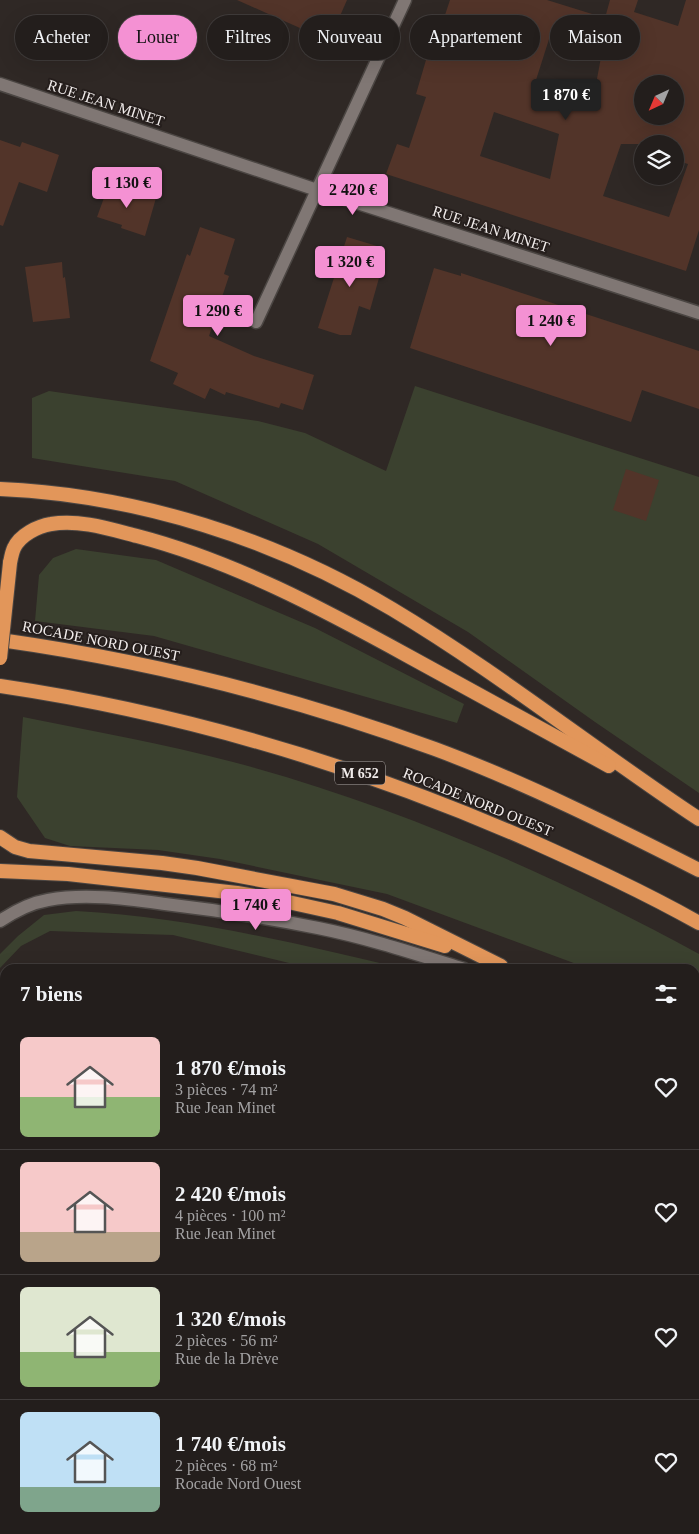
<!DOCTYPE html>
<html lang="fr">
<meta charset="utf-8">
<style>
body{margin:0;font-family:"Times New Roman",serif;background:#2f2b29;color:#f1f3f6;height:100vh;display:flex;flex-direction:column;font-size:19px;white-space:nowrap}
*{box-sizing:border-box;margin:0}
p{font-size:16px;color:#a3a2a3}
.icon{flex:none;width:28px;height:28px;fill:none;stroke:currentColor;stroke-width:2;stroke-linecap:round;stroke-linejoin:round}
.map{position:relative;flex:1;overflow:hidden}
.details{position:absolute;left:0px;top:964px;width:700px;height:571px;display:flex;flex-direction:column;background:#231e1c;border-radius:15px 15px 0 0;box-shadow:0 5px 20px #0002,0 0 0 1px #403c3b}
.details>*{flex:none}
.guide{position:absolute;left:15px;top:15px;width:670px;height:45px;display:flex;gap:10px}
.needle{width:32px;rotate:224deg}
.fabs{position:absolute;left:634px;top:75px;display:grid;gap:10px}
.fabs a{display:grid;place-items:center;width:50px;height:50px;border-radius:50%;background:#231e1c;box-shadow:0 5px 20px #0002,0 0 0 1px #403c3b;font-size:25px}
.price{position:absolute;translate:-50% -42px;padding:0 11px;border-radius:5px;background:#f491d3;color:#111;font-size:16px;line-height:32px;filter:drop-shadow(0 1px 2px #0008)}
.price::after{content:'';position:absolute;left:50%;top:30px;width:15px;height:11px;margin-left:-8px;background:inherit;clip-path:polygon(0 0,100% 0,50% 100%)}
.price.on{background:#222;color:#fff}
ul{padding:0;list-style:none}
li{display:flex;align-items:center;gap:15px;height:125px;padding:0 20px}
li+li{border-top:1px solid #403c3b}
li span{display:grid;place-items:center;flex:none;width:140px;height:100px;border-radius:8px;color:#555}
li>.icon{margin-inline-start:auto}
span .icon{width:60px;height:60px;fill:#fffc;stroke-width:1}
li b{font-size:21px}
h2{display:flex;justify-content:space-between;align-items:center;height:60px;padding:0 20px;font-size:21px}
.chip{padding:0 18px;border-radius:22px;background:#231e1c;box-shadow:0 5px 20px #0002,0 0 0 1px #403c3b;font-size:18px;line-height:45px}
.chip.on{background:#f491d3;color:#111}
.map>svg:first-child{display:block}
.green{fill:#3b412f}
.water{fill:#4b6079}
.building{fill:#523429;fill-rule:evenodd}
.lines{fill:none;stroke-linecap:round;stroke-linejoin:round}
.minor-casing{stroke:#4b4643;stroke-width:15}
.tertiary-casing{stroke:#4b4643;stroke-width:15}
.trunk-casing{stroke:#4b4643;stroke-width:16}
.minor{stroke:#807774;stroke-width:12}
.tertiary{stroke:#807774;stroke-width:12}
.trunk{stroke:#e2965a;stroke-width:14}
.trunk-bridge-casing{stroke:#4b4643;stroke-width:16;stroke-linecap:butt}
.trunk-bridge{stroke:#e2965a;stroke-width:14}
.labels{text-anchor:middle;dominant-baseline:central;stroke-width:4;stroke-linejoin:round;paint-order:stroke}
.shield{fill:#251e1c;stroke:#b4aead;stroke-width:1}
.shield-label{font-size:14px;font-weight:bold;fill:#f1eceb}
.street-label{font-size:15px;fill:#f1eceb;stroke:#251e1c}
</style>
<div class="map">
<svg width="699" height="1534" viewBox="0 0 699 1534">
<rect width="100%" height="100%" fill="#2f2825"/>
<g class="green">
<path d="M415,386L699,477V793L595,722L468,632L318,544L175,481L32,458V398L49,391L258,421L305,433L386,471Z"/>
<path d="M76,549L156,560L315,628L464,704L457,723L154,636L35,621L39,575L53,558Z"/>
<path d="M23,717C93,731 164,744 233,762C392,804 555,875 699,954V1025L695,1022V969H590L387,894L220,859L158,850L70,846L45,838L17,797Z"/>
<path d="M76,911C188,917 295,943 405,969H314L173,935L50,931L21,946L0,968V954L18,936L44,915Z"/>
<path d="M695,1155L699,1158V1286L695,1295Z"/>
<path d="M699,1331V1376L695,1385V1340Z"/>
<path d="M0,1496L5,1499V1530H50L56,1534H0Z"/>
<path d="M695,1513L699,1518V1534H671L667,1530H695Z"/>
<path d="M142,1530H210V1534H144Z"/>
</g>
<g class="water">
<path d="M0,1423L5,1425V1499L0,1496Z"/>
<path d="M50,1530H142L144,1534H56Z"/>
</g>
<g class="building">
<path d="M237,0H347L329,41Z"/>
<path d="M450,0H547L605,18L610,0H638L634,12L678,26L686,0H699V230L686,271L386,174L397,144L409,148L426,97L416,94L426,60H425L433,34L438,36ZM551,33L596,48L595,50L602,52L593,100L536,80ZM642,84H675V116H642ZM494,112L559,134L550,179L480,156ZM621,144H675V160L688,164L669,217L603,196Z"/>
<path d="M0,140L20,147L22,142L59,155L47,192L19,182L3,226L0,225Z"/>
<path d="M109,184L156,198L145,236L121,228L122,225L97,217Z"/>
<path d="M200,227L235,239L224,274L229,276L209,336L254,356L314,375L303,410L281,403L279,408L226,392L225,395L210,388L205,399L173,384L178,373L150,361L187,254L190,256Z"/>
<path d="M347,237L377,246L368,275L379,278L370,310L359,306L351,335H340L318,328Z"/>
<path d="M62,262L63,278L65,277L70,318L33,322L25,267Z"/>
<path d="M434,268L461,276V273L699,351V409L642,390L631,422L410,348Z"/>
<path d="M626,469L659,480L646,521L613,510Z"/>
</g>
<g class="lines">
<defs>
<g id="minor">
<path d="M0,84L317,190L699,313"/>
<path d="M256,322L405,0"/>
<path d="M0,1321L5,1323"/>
<path d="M0,1362L5,1363"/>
<path d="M241,1530V1534"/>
<path d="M276,1534L277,1530"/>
<path d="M319,1534L326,1530"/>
</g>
<g id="tertiary">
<path d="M0,921C15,911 30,903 48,900C86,893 127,899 165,904C216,910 268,918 318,928C368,938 416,954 464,969"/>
<path d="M0,1268L5,1273"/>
</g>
<g id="trunk">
<path d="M0,489C138,495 275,539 392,609C499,673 596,751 699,819"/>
<path d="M10,563C11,558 12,552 14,548C20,535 38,526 51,524C79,519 110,529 137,536C233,561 323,609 410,657C476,693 543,730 609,766"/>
<path d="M0,640C149,661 293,697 435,749C524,782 614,827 699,870"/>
<path d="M0,686C183,713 360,766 529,840C587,866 644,892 699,923"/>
<path d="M0,837L15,847L29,851L162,863L197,868L334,894L383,909L405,918L501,966"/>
<path d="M0,871L68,874L237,893L279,900L338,913L445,946"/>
<path d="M695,1061L699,1063"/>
</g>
</defs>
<use href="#minor" class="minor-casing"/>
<use href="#tertiary" class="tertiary-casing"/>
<use href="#trunk" class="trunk-casing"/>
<use href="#minor" class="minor"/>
<use href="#tertiary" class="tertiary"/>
<use href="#trunk" class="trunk"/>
<defs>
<path id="trunk-bridge" d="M0,658L10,563"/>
</defs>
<use href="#trunk-bridge" class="trunk-bridge-casing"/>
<use href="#trunk-bridge" class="trunk-bridge"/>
</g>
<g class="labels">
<rect class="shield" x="335" y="761.5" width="50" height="23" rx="4"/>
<g class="shield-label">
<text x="360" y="773">M 652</text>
</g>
<g class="street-label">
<text transform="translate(106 103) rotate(18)">RUE JEAN MINET</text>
<text transform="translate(491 229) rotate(18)">RUE JEAN MINET</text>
<text transform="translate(101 641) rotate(11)">ROCADE NORD OUEST</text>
<text transform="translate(478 802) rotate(22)">ROCADE NORD OUEST</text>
</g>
</g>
</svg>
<div class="fabs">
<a><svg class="needle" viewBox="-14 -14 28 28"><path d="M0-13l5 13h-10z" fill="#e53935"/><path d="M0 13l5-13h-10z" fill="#a3a2a3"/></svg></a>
<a><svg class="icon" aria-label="layers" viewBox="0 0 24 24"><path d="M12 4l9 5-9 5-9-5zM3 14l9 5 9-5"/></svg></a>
</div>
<b class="price on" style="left:566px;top:121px">1 870 €</b>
<b class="price" style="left:127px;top:209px">1 130 €</b>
<b class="price" style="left:353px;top:216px">2 420 €</b>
<b class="price" style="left:350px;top:288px">1 320 €</b>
<b class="price" style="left:218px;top:337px">1 290 €</b>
<b class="price" style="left:551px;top:347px">1 240 €</b>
<b class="price" style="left:256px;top:931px">1 740 €</b>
<div class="guide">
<a class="chip">Acheter</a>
<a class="chip on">Louer</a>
<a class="chip">Filtres</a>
<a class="chip">Nouveau</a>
<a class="chip">Appartement</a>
<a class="chip">Maison</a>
</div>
<section class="details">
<h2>7 biens<svg class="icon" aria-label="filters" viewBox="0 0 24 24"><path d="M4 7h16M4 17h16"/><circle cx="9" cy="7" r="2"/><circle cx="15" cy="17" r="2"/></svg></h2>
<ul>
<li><span style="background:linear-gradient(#f6c9c9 60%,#8fb573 0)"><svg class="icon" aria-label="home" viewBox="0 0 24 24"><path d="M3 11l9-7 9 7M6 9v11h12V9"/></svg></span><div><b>1 870 €/mois</b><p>3 pièces · 74 m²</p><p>Rue Jean Minet</p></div><svg class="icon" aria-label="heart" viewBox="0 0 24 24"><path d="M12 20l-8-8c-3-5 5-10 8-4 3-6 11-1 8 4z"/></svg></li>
<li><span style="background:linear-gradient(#f6c9c9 70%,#b9a48a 0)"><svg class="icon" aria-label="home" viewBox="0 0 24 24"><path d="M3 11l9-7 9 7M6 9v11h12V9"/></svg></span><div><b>2 420 €/mois</b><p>4 pièces · 100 m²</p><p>Rue Jean Minet</p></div><svg class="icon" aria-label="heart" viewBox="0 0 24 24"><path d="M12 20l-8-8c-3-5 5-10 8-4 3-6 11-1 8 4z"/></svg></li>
<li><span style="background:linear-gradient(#dfe7d0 65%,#8fb573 0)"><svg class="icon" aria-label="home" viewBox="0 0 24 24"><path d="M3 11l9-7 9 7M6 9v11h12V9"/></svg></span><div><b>1 320 €/mois</b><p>2 pièces · 56 m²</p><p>Rue de la Drève</p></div><svg class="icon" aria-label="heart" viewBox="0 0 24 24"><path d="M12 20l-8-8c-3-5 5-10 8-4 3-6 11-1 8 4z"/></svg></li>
<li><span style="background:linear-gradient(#bfe0f5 75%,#7fa58c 0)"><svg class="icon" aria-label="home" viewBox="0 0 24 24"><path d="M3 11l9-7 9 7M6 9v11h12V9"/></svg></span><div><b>1 740 €/mois</b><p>2 pièces · 68 m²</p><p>Rocade Nord Ouest</p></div><svg class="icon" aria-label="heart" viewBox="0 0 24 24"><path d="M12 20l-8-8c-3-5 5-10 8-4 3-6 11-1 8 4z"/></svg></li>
</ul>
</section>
</div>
